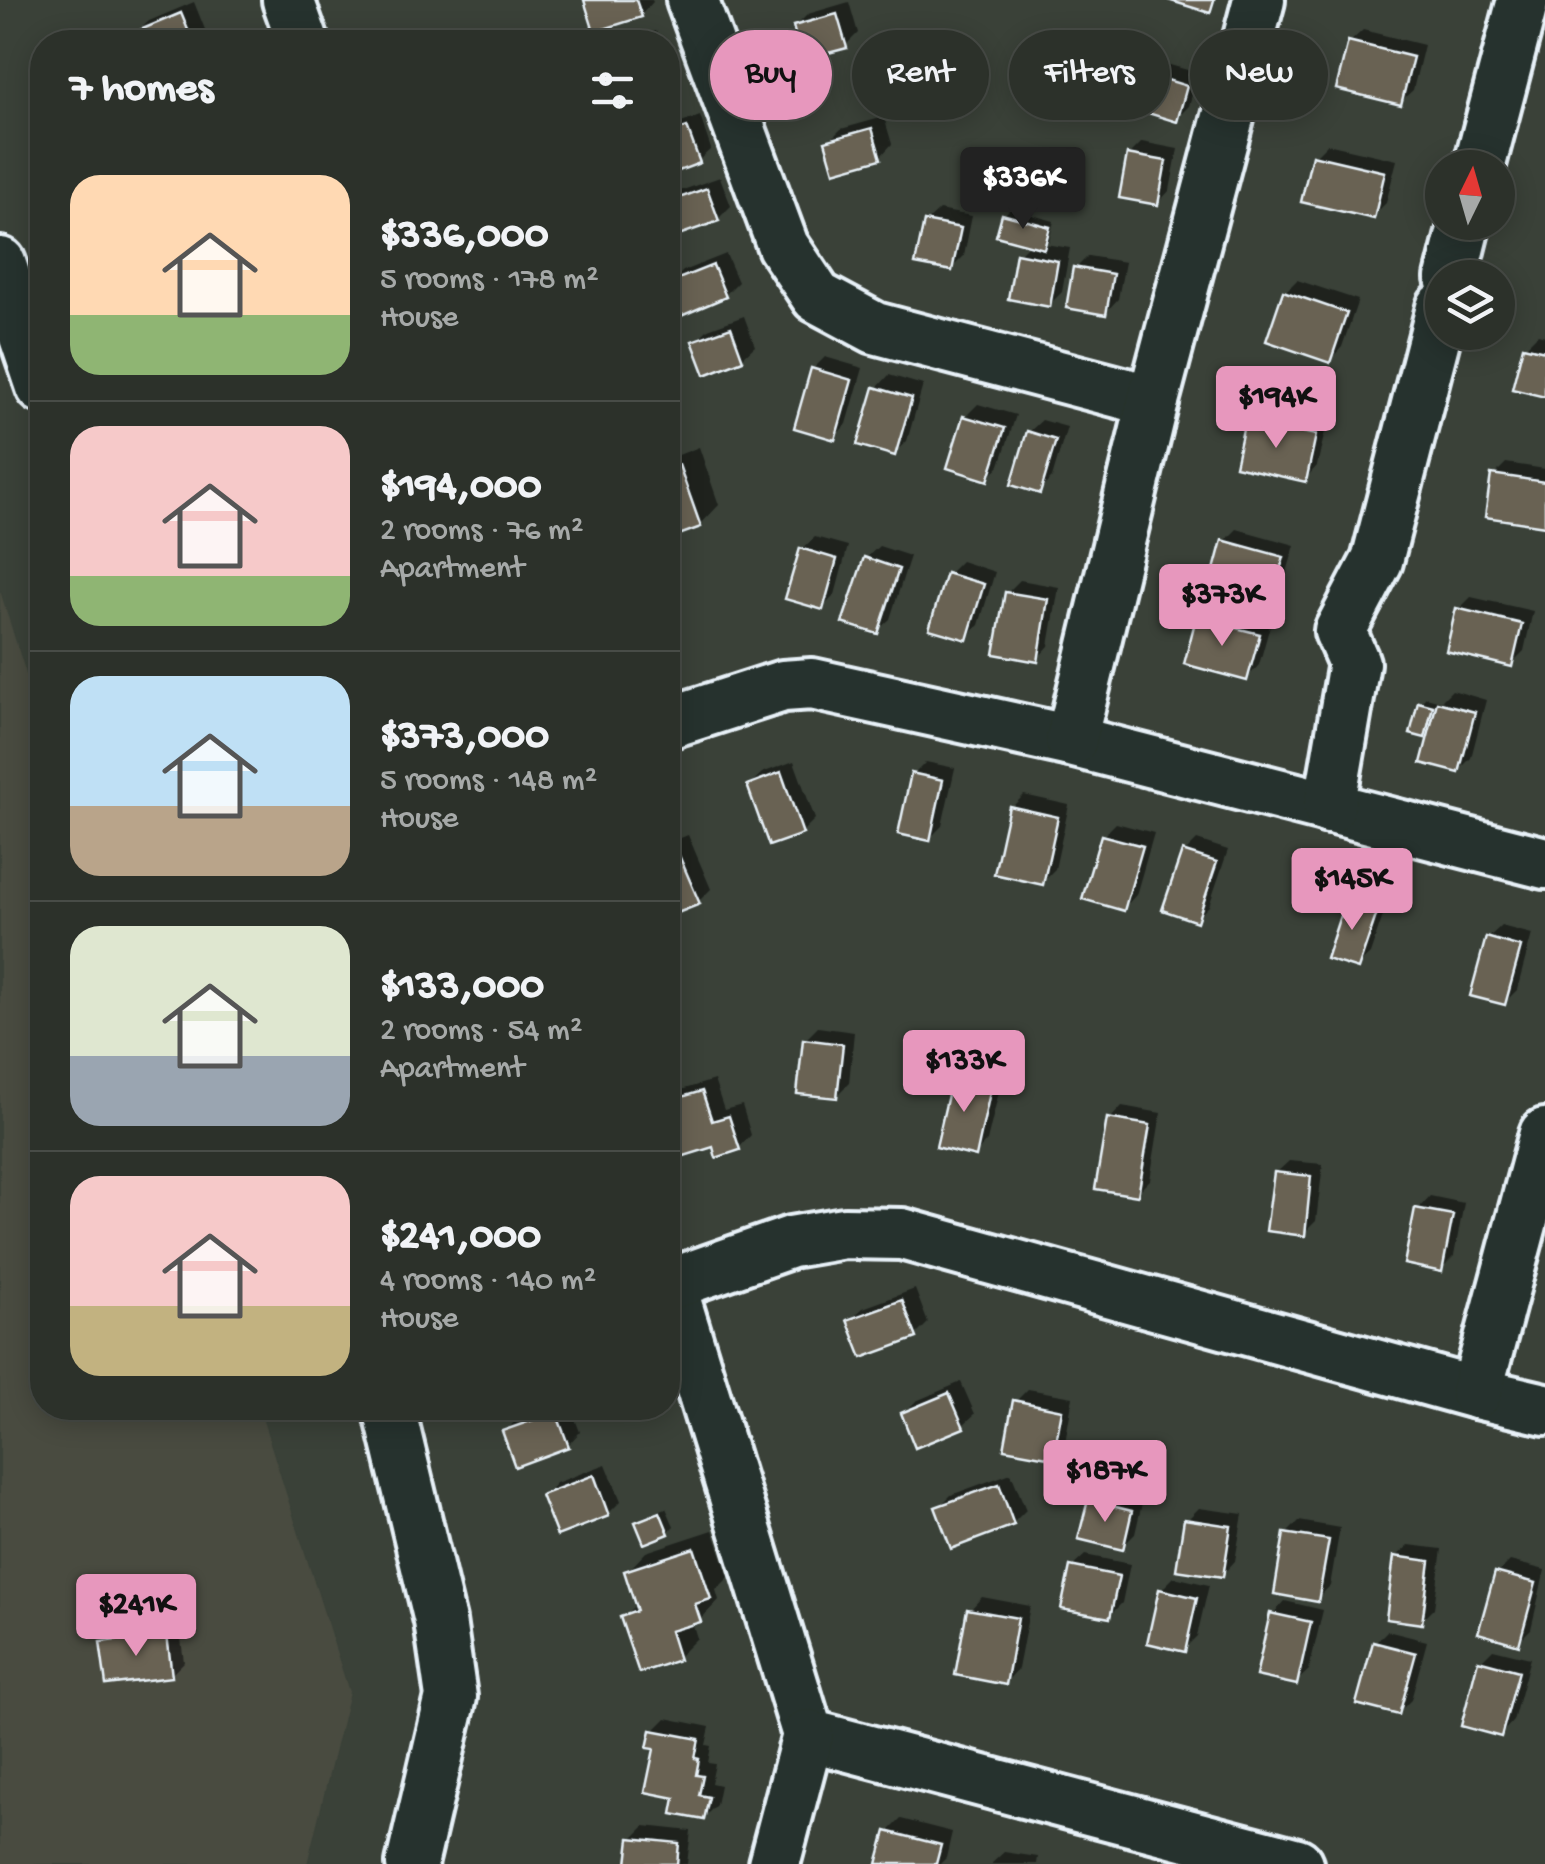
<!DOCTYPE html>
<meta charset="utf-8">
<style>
body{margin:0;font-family:"Gochi Hand",sans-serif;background:#343932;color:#f1f3f6;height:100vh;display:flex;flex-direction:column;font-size:38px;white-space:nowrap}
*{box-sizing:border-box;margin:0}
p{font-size:32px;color:#a6a9a8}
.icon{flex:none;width:55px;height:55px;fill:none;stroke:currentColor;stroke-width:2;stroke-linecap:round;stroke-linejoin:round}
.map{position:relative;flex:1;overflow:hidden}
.side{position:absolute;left:30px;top:30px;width:650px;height:1390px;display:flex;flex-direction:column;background:#2c312a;border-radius:40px;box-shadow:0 5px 25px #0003,0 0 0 2px #484c47}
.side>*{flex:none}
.banner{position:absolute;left:710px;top:30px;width:685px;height:90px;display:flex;gap:20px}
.needle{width:65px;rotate:5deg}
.buttons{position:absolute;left:1425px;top:150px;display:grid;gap:20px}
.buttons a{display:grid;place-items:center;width:90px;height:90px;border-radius:50%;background:#2c312a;box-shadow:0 5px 25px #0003,0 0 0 2px #484c47;font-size:50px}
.price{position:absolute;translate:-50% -85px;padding:0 22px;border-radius:10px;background:#e797bd;color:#111;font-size:32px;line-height:65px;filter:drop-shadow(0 2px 5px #0008)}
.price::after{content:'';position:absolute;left:50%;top:60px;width:30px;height:22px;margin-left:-15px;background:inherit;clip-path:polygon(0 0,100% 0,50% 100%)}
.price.current{background:#222;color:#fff}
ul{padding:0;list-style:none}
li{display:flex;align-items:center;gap:30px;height:250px;padding:0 40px}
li+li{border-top:2px solid #484c47}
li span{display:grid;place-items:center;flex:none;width:280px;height:200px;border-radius:30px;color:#555}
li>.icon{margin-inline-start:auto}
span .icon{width:120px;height:120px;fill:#fffc;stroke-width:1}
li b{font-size:42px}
h2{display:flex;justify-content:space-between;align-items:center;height:120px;padding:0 40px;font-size:42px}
.tag{padding:0 35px;border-radius:45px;background:#2c312a;box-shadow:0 5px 25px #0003,0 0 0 2px #484c47;font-size:35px;line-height:90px}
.tag.current{background:#e797bd;color:#111}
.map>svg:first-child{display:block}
.built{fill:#484b40}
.shadow{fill:#0007}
.building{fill:#696252;stroke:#e8f1f8;stroke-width:2.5}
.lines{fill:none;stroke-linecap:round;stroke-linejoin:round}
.minor-casing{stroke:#e8f1f8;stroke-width:58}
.minor{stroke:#26332d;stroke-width:50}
</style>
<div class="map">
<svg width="1545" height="1864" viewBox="0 0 1545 1864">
<rect width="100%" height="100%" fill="#3a4138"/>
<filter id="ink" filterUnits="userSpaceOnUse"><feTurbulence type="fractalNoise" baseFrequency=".01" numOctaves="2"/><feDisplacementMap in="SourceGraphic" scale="20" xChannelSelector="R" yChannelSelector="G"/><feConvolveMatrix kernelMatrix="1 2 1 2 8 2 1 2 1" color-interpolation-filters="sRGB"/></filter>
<g filter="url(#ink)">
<path class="built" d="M0,591L42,725V1408H259L349,1692L307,1864H0Z"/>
<g class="shadow">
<path d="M587,0H652L653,2L641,15Z"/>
<path d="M194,2L210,42H140L136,33L149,21Z"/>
<path d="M849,2L858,33L846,45L795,27L808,14Z"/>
<path d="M1363,30L1424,45L1413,90L1400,102L1350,42Z"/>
<path d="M656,31L660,42H623Z"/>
<path d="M1163,63L1198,73L1189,106L1176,119L1151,75Z"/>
<path d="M700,116L711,149L698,161L668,172V128Z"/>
<path d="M884,117L892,144L880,157L828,142L841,129Z"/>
<path d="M1142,142L1178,149L1170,190L1158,203L1129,155Z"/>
<path d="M1327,144L1397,160L1386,203L1373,216L1314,157Z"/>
<path d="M720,177L731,206L718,219L678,233L668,204L680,191Z"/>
<path d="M1010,209L1054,221L1049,241L1045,244L1070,248L1062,292L1049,305L1018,255L1030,243L1004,215Z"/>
<path d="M939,210L972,216L964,256L951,269L926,222Z"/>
<path d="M726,254L738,282L725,295L670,284L683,271Z"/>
<path d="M1088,256L1125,262L1118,299L1106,312L1076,268Z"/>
<path d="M1297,280L1358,300L1342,347L1330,360L1285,292Z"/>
<path d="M744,316L755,346L742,358L695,342L708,329Z"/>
<path d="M1538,334L1545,336V395L1525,347Z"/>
<path d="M825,357L863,368L847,424L834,437L813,369Z"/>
<path d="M889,375L923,385L907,441L894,453L877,388Z"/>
<path d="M978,404L1016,415L1000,465L988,478L965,417Z"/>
<path d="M1260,408L1327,423L1317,466L1305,479L1248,421Z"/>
<path d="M1042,420L1067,427L1052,478L1039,491L1029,432Z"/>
<path d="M699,447L719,505L700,525L668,536V459Z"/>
<path d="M1506,463L1545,469V523L1493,476Z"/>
<path d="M1237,529L1295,545L1283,586L1271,599L1224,542Z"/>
<path d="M815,537L848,546L835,595L822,608L802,549Z"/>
<path d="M879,546L910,556L890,619L877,631L866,558Z"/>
<path d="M961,561L995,572L979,625L967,637L948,574Z"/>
<path d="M1020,580L1059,587L1049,646L1037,659L1007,593Z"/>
<path d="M1471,597L1533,611L1524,651L1511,664L1458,610Z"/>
<path d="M1211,606L1271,622L1259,665L1247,678L1198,619Z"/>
<path d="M1452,690L1486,700L1471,758L1458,771L1433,727L1424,736L1420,703L1426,697L1441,701Z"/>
<path d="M794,761L815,819L802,832L749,785L762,773Z"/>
<path d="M926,762L955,768L942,826L930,838L913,775Z"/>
<path d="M1024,795L1069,805L1055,869L1042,882L1011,808Z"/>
<path d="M1116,823L1154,833L1136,895L1124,908L1103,836Z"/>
<path d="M688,835L711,889L698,902L671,913L668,903V843Z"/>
<path d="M1197,840L1228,850L1209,906L1196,919L1185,852Z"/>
<path d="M1361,886L1390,895L1370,954L1357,966L1348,898Z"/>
<path d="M1501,926L1532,934L1517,990L1505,1002L1488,938Z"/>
<path d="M818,1027L854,1032L849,1083L836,1096L805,1040Z"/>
<path d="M968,1062L1004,1071L987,1141L975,1154L955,1075Z"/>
<path d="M714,1080L724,1110L742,1105L751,1135L739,1148L714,1144L668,1158V1094Z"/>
<path d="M1122,1106L1161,1113L1150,1180L1137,1193L1110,1119Z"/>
<path d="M1289,1161L1323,1164L1316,1221L1304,1233L1276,1173Z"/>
<path d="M1430,1196L1464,1203L1454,1256L1441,1269L1418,1209Z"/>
<path d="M915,1289L928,1323L915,1336L850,1320L863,1308Z"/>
<path d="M961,1382L975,1414L962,1426L904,1413L916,1401Z"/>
<path d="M1028,1389L1073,1397L1065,1443L1052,1455L1016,1401Z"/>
<path d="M550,1408H571L580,1432L568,1445L505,1432L517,1419Z"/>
<path d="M606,1464L621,1501L608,1514L544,1496L556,1483Z"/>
<path d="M1011,1473L1026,1510L1013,1523L938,1508L951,1495Z"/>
<path d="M1103,1489L1143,1499L1135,1534L1122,1547L1090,1502Z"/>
<path d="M666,1508L674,1526L668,1532L638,1523L643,1517Z"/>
<path d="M1199,1508L1243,1514L1235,1561L1223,1574L1186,1521Z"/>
<path d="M1299,1521L1340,1528L1330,1586L1317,1599L1286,1534Z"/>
<path d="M713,1530L729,1577L716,1590L719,1600L700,1620L692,1622L697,1638L678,1657L623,1618L637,1604L627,1572L646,1552Z"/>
<path d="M1409,1545L1442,1549L1434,1608L1421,1621L1396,1557Z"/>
<path d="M1085,1555L1130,1564L1122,1603L1109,1616L1072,1567Z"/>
<path d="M1510,1561L1545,1570L1531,1629L1518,1642L1498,1573Z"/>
<path d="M1174,1577L1209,1585L1197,1636L1184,1649L1161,1590Z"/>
<path d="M982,1597L1030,1606L1018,1669L1006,1682L970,1610Z"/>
<path d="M1285,1601L1323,1610L1309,1670L1296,1682L1273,1614Z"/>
<path d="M179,1623L184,1662L171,1675L103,1643L116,1630Z"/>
<path d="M1387,1631L1427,1641L1411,1700L1398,1713L1375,1643Z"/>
<path d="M1493,1649L1530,1658L1513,1721L1501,1734L1481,1661Z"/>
<path d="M666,1718L710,1727L706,1745L711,1746L708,1763L715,1764L711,1783L720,1785L716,1805L704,1817L657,1747L653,1731Z"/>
<path d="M901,1819L952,1832L946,1858L940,1864H879L888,1832Z"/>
<path d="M645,1826L691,1831L687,1864H629L632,1839Z"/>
<path d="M1004,1852L1038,1857L1037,1864H991Z"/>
</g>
<g class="building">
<path d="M584,0H636L642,17L594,32Z"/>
<path d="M1168,0H1214L1210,13Z"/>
<path d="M181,13L193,42H137L133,33Z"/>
<path d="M837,14L847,48L802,60L793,26Z"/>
<path d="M1348,41L1413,57L1401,105L1336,89Z"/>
<path d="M1148,74L1187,86L1177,122L1138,110Z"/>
<path d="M687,127L700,163L668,175V134Z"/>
<path d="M872,128L881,159L834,172L825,141Z"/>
<path d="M1127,154L1166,161L1158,205L1119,198Z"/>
<path d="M1312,155L1385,172L1374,219L1301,202Z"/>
<path d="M707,188L719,221L676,236L668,211V202Z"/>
<path d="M1002,214L1050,227L1044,249L996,236Z"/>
<path d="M924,221L961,228L952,271L915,264Z"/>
<path d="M1016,253L1058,261L1050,307L1008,299Z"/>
<path d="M713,265L726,297L681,316L668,283Z"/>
<path d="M1073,267L1113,274L1106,315L1066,308Z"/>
<path d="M1283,291L1347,313L1330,363L1266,341Z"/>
<path d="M731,327L743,360L705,375L692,341Z"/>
<path d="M1523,346L1545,351V397L1512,389Z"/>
<path d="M811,368L852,380L835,440L794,428Z"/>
<path d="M874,387L912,398L895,456L857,445Z"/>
<path d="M963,416L1005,428L988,481L947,468Z"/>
<path d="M1245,420L1316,435L1306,482L1235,466Z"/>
<path d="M1027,431L1056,440L1040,494L1011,485Z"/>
<path d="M679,465L701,527L668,539V469Z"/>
<path d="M1491,474L1545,482V526L1485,517Z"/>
<path d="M1222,540L1284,557L1271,602L1210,585Z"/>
<path d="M800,548L837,559L823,610L785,599Z"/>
<path d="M864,557L899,569L878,634L842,623Z"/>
<path d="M946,573L984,584L967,640L929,629Z"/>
<path d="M1005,592L1048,599L1038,662L994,654Z"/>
<path d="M1456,608L1522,624L1512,667L1446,651Z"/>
<path d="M1196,618L1260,634L1247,681L1184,664Z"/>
<path d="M1418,702L1433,706L1425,738L1410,734Z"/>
<path d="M1437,702L1475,712L1459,773L1421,763Z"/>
<path d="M781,772L803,834L769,846L747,785Z"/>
<path d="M911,773L943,780L930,841L898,834Z"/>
<path d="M1009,806L1058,817L1043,885L994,874Z"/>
<path d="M1101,835L1143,846L1124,911L1082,899Z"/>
<path d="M675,846L700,904L670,916L668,910V849Z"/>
<path d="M1182,851L1217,862L1197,922L1162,910Z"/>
<path d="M1346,897L1379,907L1358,969L1326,959Z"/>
<path d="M1486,937L1521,947L1505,1005L1470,996Z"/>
<path d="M803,1039L843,1044L837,1098L797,1094Z"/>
<path d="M953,1073L992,1083L976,1157L936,1147Z"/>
<path d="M702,1091L712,1121L729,1116L740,1150L716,1158L713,1147L668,1161V1101Z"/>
<path d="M1107,1118L1150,1125L1138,1196L1095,1189Z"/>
<path d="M1274,1172L1311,1176L1305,1236L1266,1231Z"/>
<path d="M1415,1208L1453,1215L1442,1272L1404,1264Z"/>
<path d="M902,1300L917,1338L862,1358L847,1320Z"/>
<path d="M949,1393L964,1428L915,1448L901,1413Z"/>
<path d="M1013,1400L1062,1410L1053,1458L1004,1449Z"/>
<path d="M556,1412L569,1447L515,1467L502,1431Z"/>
<path d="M594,1475L609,1516L557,1536L541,1495Z"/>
<path d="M999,1484L1014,1525L951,1549L935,1507Z"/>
<path d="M1088,1500L1132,1511L1123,1550L1078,1539Z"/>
<path d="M660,1512L669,1534L644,1544L635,1522Z"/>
<path d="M1184,1519L1231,1526L1223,1577L1176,1570Z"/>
<path d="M1284,1533L1329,1540L1318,1602L1274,1594Z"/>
<path d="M694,1548L711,1599L695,1604L701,1622L670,1631L679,1660L639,1673L620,1617L637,1611L624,1571Z"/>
<path d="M1394,1556L1430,1561L1422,1624L1386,1619Z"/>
<path d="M1070,1566L1119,1576L1110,1618L1061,1609Z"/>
<path d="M1495,1572L1536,1583L1519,1645L1478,1633Z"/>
<path d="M1159,1589L1197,1598L1185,1652L1147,1643Z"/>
<path d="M967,1609L1018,1618L1006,1685L955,1675Z"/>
<path d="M1270,1613L1311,1622L1297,1685L1256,1676Z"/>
<path d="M167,1634L172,1677L106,1685L100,1642Z"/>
<path d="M1373,1642L1416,1653L1399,1715L1356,1704Z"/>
<path d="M1478,1660L1519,1671L1501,1737L1461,1726Z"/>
<path d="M651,1730L699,1739L695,1758L699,1759L696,1775L703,1776L699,1795L709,1797L704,1820L672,1814L675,1798L645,1792L654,1749L647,1748Z"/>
<path d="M886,1831L941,1845L936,1864H877Z"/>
<path d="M630,1838L679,1843L677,1864H627Z"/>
</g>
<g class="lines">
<defs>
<g id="minor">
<path d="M288,0L303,42"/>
<path d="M692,0L783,246L817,297L875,328L1153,401"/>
<path d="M1479,168L1523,0"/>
<path d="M0,263L42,387"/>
<path d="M1451,278L1465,222"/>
<path d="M668,723L783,686L812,684L1071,741L1545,863"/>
<path d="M1071,741L1153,401L1259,0"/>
<path d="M1329,808L1354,663L1340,631L1377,561L1442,308"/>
<path d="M670,1284L808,1735L1297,1864"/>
<path d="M668,1285L791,1242L844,1233L902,1234L1476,1393L1545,1409"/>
<path d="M1476,1393L1545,1134"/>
<path d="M389,1408L440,1621L451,1697L412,1864"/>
<path d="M774,1864L808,1735"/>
</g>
</defs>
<use href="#minor" class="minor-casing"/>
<use href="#minor" class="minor"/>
</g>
</g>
</svg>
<div class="buttons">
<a><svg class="needle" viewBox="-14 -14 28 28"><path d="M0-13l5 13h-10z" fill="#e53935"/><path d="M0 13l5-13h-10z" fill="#a6a9a8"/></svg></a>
<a><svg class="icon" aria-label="layers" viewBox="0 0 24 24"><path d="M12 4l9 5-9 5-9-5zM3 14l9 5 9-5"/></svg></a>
</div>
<b class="price current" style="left:1023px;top:232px">$336K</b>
<b class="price" style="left:1276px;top:451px">$194K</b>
<b class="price" style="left:1222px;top:649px">$373K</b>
<b class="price" style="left:1352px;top:933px">$145K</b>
<b class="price" style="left:964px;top:1115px">$133K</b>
<b class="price" style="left:1105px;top:1525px">$187K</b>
<b class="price" style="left:136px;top:1659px">$241K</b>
<div class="banner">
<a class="tag current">Buy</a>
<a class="tag">Rent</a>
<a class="tag">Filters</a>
<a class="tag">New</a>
</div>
<section class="side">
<h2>7 homes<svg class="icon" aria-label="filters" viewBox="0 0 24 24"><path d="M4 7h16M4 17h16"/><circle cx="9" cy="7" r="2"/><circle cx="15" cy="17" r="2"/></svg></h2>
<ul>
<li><span style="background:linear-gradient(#ffd9b3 70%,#8fb573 0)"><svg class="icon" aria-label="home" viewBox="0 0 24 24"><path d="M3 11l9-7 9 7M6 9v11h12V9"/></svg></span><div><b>$336,000</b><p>5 rooms · 178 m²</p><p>House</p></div></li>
<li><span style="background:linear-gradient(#f6c9c9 75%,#8fb573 0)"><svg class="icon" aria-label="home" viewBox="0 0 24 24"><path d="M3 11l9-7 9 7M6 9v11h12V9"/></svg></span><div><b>$194,000</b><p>2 rooms · 76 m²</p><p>Apartment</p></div></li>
<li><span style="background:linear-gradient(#bfe0f5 65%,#b9a48a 0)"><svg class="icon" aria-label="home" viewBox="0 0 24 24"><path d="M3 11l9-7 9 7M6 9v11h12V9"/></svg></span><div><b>$373,000</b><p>5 rooms · 148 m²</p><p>House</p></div></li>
<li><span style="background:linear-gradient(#dfe7d0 65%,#9aa5b1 0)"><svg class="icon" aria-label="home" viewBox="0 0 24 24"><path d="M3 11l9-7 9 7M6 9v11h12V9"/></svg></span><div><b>$133,000</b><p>2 rooms · 54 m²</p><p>Apartment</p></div></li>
<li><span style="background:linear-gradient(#f6c9c9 65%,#c2b280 0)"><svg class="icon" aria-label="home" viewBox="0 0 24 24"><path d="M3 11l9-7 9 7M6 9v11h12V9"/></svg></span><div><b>$241,000</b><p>4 rooms · 140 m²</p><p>House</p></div></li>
</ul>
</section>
</div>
